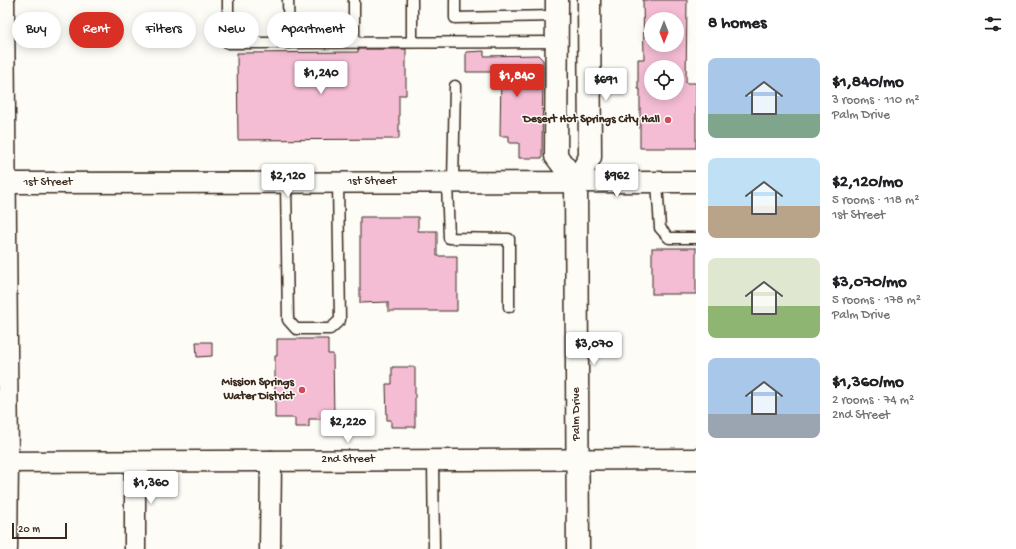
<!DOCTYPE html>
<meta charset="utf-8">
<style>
body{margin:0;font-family:"Gochi Hand",sans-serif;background:#f6f6f6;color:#202124;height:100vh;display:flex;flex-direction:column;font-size:15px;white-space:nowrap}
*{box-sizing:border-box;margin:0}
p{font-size:13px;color:#757577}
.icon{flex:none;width:22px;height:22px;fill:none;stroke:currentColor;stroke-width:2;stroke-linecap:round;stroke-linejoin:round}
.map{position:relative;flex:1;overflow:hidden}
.side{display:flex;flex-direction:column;background:#fff;width:320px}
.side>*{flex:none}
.top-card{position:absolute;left:12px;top:12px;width:380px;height:36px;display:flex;gap:8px}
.needle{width:26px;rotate:180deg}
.fabs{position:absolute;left:644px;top:12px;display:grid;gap:8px}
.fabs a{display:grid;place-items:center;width:40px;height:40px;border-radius:50%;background:#fff;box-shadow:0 2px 10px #0003;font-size:20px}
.scale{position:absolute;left:12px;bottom:10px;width:55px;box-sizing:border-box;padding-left:4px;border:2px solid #3b2a1e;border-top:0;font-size:11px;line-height:14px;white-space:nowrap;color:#3b2a1e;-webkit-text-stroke:3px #fdfcf7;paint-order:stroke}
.price{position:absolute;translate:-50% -34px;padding:0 9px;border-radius:4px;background:#fff;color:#222;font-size:13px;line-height:26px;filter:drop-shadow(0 1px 2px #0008)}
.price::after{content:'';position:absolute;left:50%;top:24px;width:12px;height:9px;margin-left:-6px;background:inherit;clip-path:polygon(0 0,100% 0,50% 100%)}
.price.current{background:#d93025;color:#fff}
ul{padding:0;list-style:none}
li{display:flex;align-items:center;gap:12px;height:100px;padding:0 12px}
li span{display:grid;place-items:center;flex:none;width:112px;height:80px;border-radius:8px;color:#555}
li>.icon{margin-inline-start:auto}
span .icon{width:48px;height:48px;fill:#fffc;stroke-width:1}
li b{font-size:17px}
h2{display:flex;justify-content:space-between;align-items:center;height:48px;padding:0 12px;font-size:17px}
.pill{padding:0 14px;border-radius:18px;background:#fff;box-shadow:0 2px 10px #0003;font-size:14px;line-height:36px}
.pill.current{background:#d93025;color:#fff}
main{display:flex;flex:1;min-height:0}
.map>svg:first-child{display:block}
.building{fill:#f4bdd4;stroke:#3b2a1e;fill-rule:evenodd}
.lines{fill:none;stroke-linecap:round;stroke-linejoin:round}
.service-casing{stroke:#3b2a1e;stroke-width:13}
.minor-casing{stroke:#3b2a1e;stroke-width:23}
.secondary-casing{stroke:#3b2a1e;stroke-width:25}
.service{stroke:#fdfcf7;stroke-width:10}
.minor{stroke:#fdfcf7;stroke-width:20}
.secondary{stroke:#fdfcf7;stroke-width:22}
.poi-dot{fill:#d1495b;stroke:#fdfcf7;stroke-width:1.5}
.labels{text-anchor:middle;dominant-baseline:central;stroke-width:3;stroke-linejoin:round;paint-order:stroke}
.poi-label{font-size:12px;font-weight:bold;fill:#3b2a1e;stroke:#fdfcf7;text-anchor:end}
.street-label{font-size:12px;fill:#3b2a1e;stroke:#fdfcf7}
</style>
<main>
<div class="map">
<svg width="696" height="549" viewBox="0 0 696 549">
<rect width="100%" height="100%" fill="#fdfcf7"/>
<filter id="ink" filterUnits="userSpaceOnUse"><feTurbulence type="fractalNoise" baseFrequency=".025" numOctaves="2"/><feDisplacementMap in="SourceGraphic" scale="8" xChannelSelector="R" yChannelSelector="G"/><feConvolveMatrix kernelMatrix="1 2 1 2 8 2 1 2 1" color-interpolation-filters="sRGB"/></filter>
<g filter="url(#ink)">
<g class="building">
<path d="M643,0H687L686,83H696V148H640V89H638V59H644ZM651,19H677V45H651ZM651,67H677V93H651Z"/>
<path d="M358,49H406V95H399V139L238,140L237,53L358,52Z"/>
<path d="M484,51V56L538,55L543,60L542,158H519V143H509V136H500L501,72H466V52Z"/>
<path d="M360,217H418V231H437V256H457V311H388V302L360,303Z"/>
<rect x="652" y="248" width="44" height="46"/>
<path d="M277,339H328V354H333L334,419H309V427H295V418H275V356H277Z"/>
<path d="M196,342H212V356L197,357Z"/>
<path d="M392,367H415V427H391V420H387L386,384H392Z"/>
</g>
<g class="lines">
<defs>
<g id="service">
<path d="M228,0V43L557,42"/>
<path d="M288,0L289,43"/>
<path d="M354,0V42"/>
<path d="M412,0V42"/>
<path d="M455,0V18L557,16"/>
<path d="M286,182L288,320L296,329H330L340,320L338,182"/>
<path d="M447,182L449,238L509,239V307"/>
<path d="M453,182L455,86"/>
<path d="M657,182L660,228L669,238H696"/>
<path d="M433,460L434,549"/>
</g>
<g id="minor">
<path d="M4,0L8,462L7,549"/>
<path d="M0,183L696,182"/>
<path d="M0,462L696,459"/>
<path d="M135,549V461"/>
<path d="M270,549L271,461"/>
</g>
<g id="secondary">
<path d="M557,0L556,156L576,182"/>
<path d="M578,549L576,182L590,157L589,0"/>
</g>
</defs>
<use href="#service" class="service-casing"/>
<use href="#minor" class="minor-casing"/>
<use href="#secondary" class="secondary-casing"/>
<use href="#service" class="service"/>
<use href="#minor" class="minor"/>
<use href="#secondary" class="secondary"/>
</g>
</g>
<g class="poi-dot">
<circle cx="668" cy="120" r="4"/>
<circle cx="302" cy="390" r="4"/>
</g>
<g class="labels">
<g class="poi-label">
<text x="660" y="120">Desert Hot Springs City Hall</text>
<text x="294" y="383">Mission Springs<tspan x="294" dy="14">Water District</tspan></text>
</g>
<g class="street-label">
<text x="372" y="182">1st Street</text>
<text x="48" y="183">1st Street</text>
<text transform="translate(577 414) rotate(-90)">Palm Drive</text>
<text x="348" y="460">2nd Street</text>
</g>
</g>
</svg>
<div class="fabs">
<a><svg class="needle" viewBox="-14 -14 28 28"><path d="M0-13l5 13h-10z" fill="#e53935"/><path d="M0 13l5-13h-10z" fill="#757577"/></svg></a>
<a><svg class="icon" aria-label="locate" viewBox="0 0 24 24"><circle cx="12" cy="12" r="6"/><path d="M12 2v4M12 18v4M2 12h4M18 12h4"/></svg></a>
</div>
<div class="scale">20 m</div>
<b class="price" style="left:321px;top:95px">$1,240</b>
<b class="price current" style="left:517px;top:98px">$1,840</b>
<b class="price" style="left:606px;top:102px">$691</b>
<b class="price" style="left:288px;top:198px">$2,120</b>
<b class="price" style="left:617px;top:198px">$962</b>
<b class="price" style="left:594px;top:366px">$3,070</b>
<b class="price" style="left:348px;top:444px">$2,220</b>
<b class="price" style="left:151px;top:505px">$1,360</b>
<div class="top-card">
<a class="pill">Buy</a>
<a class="pill current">Rent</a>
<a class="pill">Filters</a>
<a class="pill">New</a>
<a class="pill">Apartment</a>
</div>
</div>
<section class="side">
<h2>8 homes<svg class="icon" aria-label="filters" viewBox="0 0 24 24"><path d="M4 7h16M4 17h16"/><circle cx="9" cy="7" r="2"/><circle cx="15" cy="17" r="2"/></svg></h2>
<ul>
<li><span style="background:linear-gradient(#a9c7e8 70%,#7fa58c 0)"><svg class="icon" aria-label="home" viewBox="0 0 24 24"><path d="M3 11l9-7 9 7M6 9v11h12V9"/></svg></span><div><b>$1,840/mo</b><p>3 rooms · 110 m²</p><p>Palm Drive</p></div></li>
<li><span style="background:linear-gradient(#bfe0f5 60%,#b9a48a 0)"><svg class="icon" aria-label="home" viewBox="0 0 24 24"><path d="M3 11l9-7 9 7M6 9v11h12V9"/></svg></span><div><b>$2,120/mo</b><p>5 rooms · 118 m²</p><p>1st Street</p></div></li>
<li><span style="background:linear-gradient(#dfe7d0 60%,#8fb573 0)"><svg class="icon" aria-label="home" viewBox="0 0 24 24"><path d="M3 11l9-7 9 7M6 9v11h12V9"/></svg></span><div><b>$3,070/mo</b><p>5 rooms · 178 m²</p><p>Palm Drive</p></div></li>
<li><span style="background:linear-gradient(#a9c7e8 70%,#9aa5b1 0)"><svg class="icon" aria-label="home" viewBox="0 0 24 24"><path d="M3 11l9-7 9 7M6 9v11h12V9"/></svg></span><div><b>$1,360/mo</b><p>2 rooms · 74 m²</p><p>2nd Street</p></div></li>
</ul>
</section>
</main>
